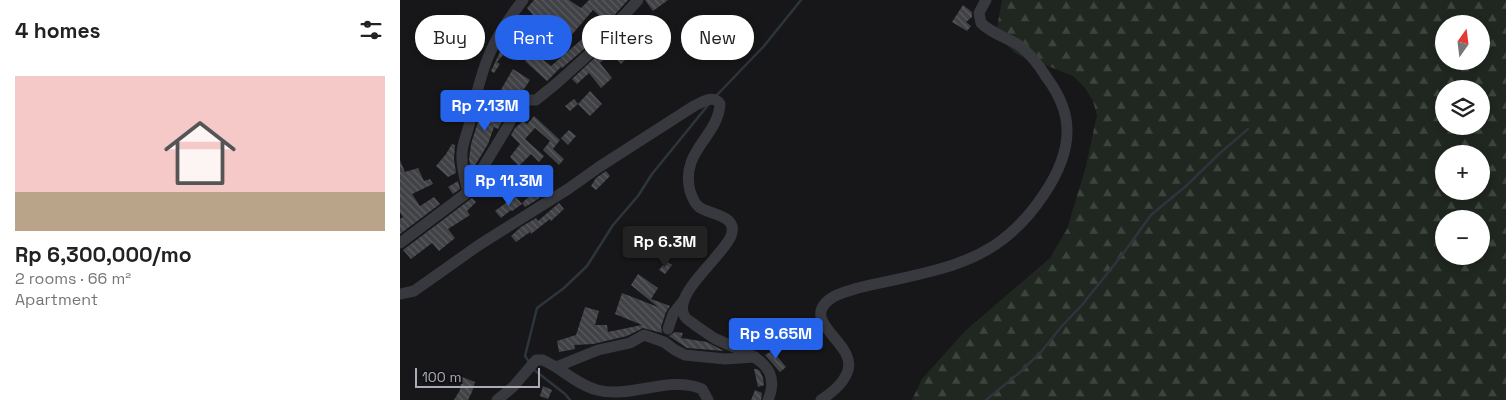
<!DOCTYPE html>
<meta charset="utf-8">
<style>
body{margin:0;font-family:"Space Grotesk",sans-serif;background:#f2f2f2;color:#222;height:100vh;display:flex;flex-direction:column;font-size:19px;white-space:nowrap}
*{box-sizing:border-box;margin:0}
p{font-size:16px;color:#767676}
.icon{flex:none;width:28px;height:28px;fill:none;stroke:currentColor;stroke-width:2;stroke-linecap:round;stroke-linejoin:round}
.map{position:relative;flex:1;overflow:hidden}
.drawer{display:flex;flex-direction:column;background:#fff;width:400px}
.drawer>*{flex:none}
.banner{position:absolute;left:15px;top:15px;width:475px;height:45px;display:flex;gap:10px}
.needle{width:32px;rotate:14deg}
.fabs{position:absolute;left:1035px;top:15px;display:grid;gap:10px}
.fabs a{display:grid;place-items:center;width:55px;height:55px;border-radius:50%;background:#fff;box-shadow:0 2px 8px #0003;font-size:25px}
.scale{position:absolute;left:15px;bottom:12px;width:125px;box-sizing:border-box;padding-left:5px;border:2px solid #aaadb8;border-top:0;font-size:14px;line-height:18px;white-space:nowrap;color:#aaadb8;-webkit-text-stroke:4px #121214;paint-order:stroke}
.price{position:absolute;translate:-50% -42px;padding:0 11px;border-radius:5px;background:#2563eb;color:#fff;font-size:16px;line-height:32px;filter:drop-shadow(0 1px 2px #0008)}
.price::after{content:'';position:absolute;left:50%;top:30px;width:15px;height:11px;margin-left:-8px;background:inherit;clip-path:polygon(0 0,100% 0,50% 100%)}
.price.active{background:#222;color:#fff}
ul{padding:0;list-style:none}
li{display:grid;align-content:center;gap:10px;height:265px;padding:0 15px}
li span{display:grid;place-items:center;height:155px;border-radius:0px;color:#555}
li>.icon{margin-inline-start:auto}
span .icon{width:90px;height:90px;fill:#fffc;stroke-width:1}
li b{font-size:21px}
h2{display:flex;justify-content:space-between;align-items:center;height:60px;padding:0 15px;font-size:21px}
.tag{padding:0 18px;border-radius:22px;background:#fff;box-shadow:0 2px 8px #0003;font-size:18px;line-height:45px}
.tag.active{background:#2563eb;color:#fff}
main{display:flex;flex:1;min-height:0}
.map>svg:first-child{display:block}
.forest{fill:url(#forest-firs);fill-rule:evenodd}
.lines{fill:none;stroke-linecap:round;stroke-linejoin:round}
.stream{stroke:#2d353c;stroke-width:2.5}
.building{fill:url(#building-back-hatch)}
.minor{stroke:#38393e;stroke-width:11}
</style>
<main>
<section class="drawer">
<h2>4 homes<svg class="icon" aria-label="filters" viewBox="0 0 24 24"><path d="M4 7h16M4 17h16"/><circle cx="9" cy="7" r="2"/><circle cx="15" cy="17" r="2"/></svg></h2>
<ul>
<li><span style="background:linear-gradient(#f6c9c9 75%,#b9a48a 0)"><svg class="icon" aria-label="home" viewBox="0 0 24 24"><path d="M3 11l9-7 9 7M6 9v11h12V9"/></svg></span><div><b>Rp 6,300,000/mo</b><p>2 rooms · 66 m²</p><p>Apartment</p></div></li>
</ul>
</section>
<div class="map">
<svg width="1106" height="400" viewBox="0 0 1106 400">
<defs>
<pattern id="forest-firs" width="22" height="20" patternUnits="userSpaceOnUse" patternTransform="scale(1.25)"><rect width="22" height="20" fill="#1f2720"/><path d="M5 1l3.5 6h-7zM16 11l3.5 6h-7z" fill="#3d443e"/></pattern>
<pattern id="building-back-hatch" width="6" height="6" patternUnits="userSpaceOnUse" patternTransform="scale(1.25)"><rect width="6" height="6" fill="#414246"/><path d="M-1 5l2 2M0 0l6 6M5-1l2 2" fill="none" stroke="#5a5b5f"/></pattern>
</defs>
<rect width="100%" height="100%" fill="#171719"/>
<path class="forest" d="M602,0H1106V400H512L522,379L566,330L650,258L667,229L686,166L697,115L693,101L685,88L673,76L643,64L628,60L615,53L604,42L597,28ZM1044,24H1081V61H1044ZM1044,89H1081V126H1044ZM1044,154H1081V191H1044ZM1044,219H1081V256H1044Z"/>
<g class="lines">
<g class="stream">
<path d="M316,96L364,46L401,0"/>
<path d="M129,362L125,356L137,308L164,288L187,266L213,225L238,196L252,174L309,104"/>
<path d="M133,369L165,394L170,400"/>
<path d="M586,400L618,374L641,352L661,327L682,305L722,255L751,215L786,186L820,153L848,129"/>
</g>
</g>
<g class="building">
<path d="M134,0H169L181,8L189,0H228L183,50L162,68L161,67L147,81L125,61L133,52L151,66L204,20L193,10L163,45L153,35L142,47L126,36L138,21L127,8Z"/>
<path d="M245,0H268L253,11Z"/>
<path d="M563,5L572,12V17L566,22L571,26L567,31L552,22Z"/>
<path d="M233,17L238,22L231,29L226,24Z"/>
<path d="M109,33L119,39L113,49L110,47L97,62L100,64L94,73L91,71Z"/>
<path d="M223,46L231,54L221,64L213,55Z"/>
<path d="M202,51L207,56L200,63L212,78L201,88L189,73L177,84L172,79Z"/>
<path d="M113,69L130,80L120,95L112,101L99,93Z"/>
<path d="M190,91L202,104L190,116L178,104Z"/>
<path d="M61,99L67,101L65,109L58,107Z"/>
<path d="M174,99L178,104L170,111L165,106Z"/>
<path d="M90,103L108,109L98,129L94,127L88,144L71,172L69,159L71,144L78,122L80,117L83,118Z"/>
<path d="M134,116L160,140L153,149L164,159L159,165L143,150L150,141L135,128L125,139L144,156L139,162L131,154L119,166L110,157L120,144L111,135L115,128L123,121L127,124Z"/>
<path d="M169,130L176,136L168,145L161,138Z"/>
<path d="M52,144L55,145L54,159L56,173L48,177L36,166L46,154Z"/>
<path d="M0,160L5,172L18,168L24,181L30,179L33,184L12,194L20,206L34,197L40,204L0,234V219L3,217L0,213Z"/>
<path d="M93,165L103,171L87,192L80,187Z"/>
<path d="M114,171L119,177L111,183L106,177Z"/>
<path d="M206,171L210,176L196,190L191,186L196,178Z"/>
<path d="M58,181L60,189L53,194L48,187Z"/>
<path d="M141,182L148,188L138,199L125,207L122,203L134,192L133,191Z"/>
<path d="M115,196L122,204L112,211L111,210L101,218L95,211Z"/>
<path d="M72,198L76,202L67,211L70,215L48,229L55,238L39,251L32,243L11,259L3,250Z"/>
<path d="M159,203L164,209L151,221L150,219L131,234L130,232L116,242L111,236L121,227L136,218L138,221Z"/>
<path d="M266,261L272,265L265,274L259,270Z"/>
<path d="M238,274L258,288L251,299L270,306L266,312L261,327L262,333L243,328L227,336L193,344L174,345L175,349L159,352L157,341L176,335L185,307L199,311L195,325H207L208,332L242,325L215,314L222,293L258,307L231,285Z"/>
<path d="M275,332L283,333L281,338L307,342L324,351L287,348L269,336Z"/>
<path d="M375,349L378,355L377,356L386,367L380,372L365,355Z"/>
<path d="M354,369H357L360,371L363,378L364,385L358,387Z"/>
<path d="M62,377L75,382L72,392L68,400H54L60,390Z"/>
<path d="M143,386L152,390L148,399L140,396Z"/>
<path d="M355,390L362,393L361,400H351Z"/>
</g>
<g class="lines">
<g class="minor">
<path d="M68,192L108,126L118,105L126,100H136L157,83L188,55L238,0"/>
<path d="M0,243L68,192C65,179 61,167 62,154C62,143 68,132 70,121C82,68 89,43 123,0"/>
<path d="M0,294L14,291L79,245L168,189L199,167L294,106C303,102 314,94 320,104C318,137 280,151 290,191C292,197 294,203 299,207C310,215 339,215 331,236C323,256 273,293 284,315C286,320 292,322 295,325C302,330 308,334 314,338C341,352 385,360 368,400"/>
<path d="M268,329L273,314L284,300"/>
<path d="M156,367C168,375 182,386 197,390C231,399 269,375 302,389L308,400"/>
<path d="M97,400L113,387L136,360H143L156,367L198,350L230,343L244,335L264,342L275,350L285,355L325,359L355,357"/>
<path d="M421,400C431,393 442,385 447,373C460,344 398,323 430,299C438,293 449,291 458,288C484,282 510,277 536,270C556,265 578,256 595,245C628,223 668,171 667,130C667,111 658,93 647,78C639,65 629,52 617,44C605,37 591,33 581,23L579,13L586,0"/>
</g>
</g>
</svg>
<div class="fabs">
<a><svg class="needle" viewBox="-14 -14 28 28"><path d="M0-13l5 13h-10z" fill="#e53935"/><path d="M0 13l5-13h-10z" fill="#767676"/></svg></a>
<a><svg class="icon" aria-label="layers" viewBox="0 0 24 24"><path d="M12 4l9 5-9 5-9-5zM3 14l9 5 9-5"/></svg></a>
<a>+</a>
<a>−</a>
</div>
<div class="scale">100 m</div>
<b class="price" style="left:85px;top:132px">Rp 7.13M</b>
<b class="price" style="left:109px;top:207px">Rp 11.3M</b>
<b class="price active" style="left:265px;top:268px">Rp 6.3M</b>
<b class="price" style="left:376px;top:360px">Rp 9.65M</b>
<div class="banner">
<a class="tag">Buy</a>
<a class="tag active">Rent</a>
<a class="tag">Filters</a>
<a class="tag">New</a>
</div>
</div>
</main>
